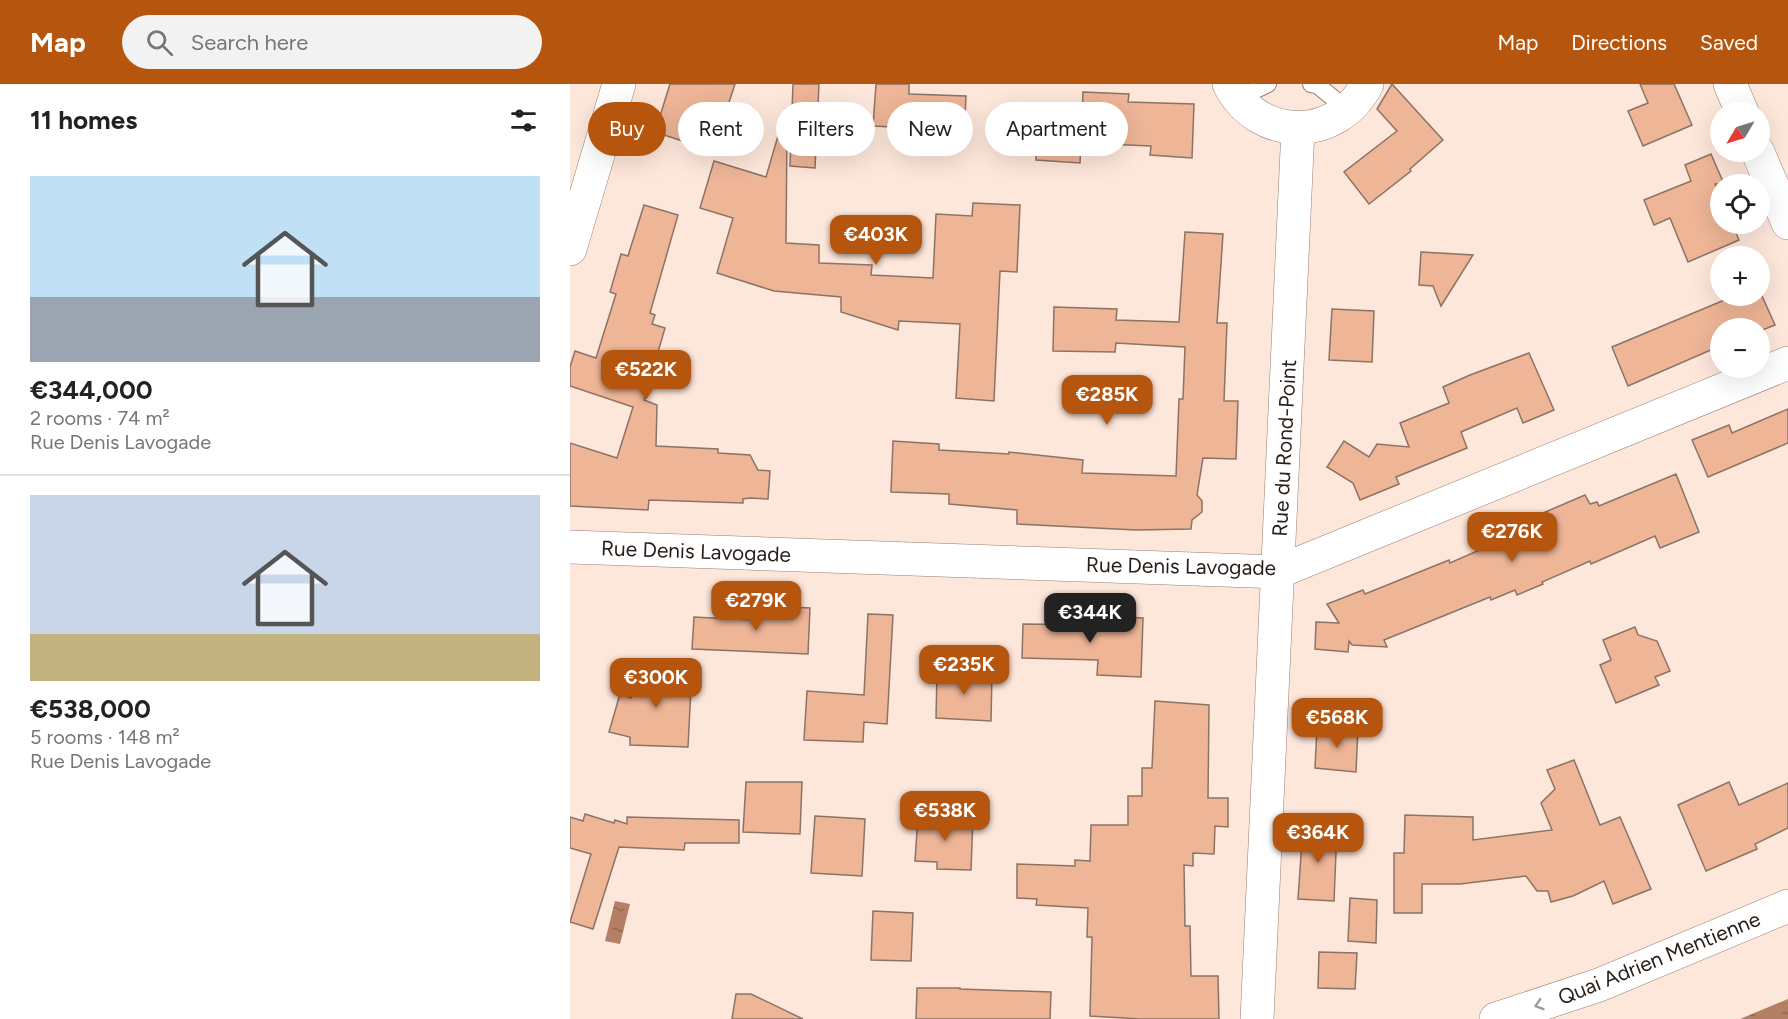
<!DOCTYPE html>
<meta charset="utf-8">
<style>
body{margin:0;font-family:Figtree,sans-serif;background:#f2f2f2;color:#222;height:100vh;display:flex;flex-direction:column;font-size:22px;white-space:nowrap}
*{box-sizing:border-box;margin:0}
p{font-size:20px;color:#767676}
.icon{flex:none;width:33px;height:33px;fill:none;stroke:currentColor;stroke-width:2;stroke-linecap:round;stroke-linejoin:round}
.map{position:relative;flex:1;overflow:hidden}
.panel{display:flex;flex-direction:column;background:#fff;width:570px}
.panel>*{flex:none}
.hud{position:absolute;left:18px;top:18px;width:570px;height:54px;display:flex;gap:12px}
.needle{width:39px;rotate:232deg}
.buttons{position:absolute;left:1140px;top:18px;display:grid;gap:12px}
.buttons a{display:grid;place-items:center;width:60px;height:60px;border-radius:50%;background:#fff;box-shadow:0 6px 24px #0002;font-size:30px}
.price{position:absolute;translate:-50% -51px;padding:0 14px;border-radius:12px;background:#b5550e;color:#fff;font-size:20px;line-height:39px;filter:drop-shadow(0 2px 3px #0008)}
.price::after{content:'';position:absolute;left:50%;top:36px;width:18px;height:14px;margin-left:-9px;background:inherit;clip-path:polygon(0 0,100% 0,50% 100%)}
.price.on{background:#222;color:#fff}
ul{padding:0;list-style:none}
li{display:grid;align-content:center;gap:12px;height:318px;padding:0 30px}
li+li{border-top:2px solid #e0e0e0}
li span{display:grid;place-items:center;height:186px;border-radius:0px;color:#555}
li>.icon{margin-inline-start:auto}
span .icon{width:108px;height:108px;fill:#fffc;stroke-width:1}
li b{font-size:26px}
h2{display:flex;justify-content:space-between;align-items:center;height:72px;padding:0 30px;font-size:26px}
.chip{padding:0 21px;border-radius:27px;background:#fff;box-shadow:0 6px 24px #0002;font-size:21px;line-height:54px}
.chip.on{background:#b5550e;color:#fff}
header{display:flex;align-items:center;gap:36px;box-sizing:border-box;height:84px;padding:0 30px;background:#b5550e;color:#fff}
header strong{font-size:28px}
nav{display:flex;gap:33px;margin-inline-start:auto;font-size:21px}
.search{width:420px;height:54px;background:#f2f2f2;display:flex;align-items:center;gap:15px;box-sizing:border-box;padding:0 21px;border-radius:33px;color:#767676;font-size:22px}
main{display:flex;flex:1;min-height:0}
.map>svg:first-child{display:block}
.water{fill:url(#water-ripples)}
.building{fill:#eeb597;stroke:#8c7365;stroke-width:1.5}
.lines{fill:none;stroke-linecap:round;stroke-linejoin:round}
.lane-casing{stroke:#987e70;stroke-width:18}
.street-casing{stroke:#987e70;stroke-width:34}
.lane{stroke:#fff;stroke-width:16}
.street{stroke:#fff;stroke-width:33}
.oneway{stroke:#9f9a98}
.labels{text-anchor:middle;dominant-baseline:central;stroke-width:4.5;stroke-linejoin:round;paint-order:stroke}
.street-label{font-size:21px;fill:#291f1a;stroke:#fff}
</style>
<header>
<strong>Map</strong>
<div class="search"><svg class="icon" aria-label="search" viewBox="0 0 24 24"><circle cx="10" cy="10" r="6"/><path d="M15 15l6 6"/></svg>Search here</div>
<nav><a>Map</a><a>Directions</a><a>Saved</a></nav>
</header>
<main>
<section class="panel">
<h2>11 homes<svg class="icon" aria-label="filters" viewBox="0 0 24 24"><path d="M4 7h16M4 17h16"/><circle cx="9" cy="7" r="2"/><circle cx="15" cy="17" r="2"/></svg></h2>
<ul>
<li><span style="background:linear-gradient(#bfe0f5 65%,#9aa5b1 0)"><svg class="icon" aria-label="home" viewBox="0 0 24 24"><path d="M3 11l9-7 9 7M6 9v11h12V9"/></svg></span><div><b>€344,000</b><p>2 rooms · 74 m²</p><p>Rue Denis Lavogade</p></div></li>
<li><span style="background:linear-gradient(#c9d6e8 75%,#c2b280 0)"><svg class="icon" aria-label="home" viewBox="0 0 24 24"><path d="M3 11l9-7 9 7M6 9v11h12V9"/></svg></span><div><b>€538,000</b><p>5 rooms · 148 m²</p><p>Rue Denis Lavogade</p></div></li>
</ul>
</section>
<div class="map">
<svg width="1218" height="935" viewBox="0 0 1218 935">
<defs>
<pattern id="water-ripples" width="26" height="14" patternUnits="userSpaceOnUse" patternTransform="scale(1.5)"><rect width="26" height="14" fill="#b47f63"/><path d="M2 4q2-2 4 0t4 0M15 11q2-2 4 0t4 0" fill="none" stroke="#926751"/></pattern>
</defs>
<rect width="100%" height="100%" fill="#fde6da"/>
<g class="water">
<path d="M45,817L60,820L50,860L35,857Z"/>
<path d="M1218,915V935H1170Z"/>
</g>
<g class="building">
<path d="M100,0H165L143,67L85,48Z"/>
<path d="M223,0H249L245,84L220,82Z"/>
<path d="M306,0H339V10L396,12L394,56L359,54L360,45L303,42Z"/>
<path d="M822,0L873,56L840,85L841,87L799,120L774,88L827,47L807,25Z"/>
<path d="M1070,0H1104L1122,41L1073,62L1058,27L1078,19Z"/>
<path d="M513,8L559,10L558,18L624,20L622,74L580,71L581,62L511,59L510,79L466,76L465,30L512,32Z"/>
<path d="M210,45L217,46L216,159L249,161V179L302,181L301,191L363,194L366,130L402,132L403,119L450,121L447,188L430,187L424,317L386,314L390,240L329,237L328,246L271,228V213L204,207L147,189L163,134L130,124L144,77L196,93Z"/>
<path d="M1141,70L1154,100H1145L1150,112V140H1162L1169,156L1118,178L1100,134L1084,141L1074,116L1121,97L1115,81Z"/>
<path d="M74,121L108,131L80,229L85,231L82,240L95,244L74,316L87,321L86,362L148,365V369L180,371L188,386L200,387L198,415L180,414L173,415V419L79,416L78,426L0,422V359L47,374L63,323L0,302V283L5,267L26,274L46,210L40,208L51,170L58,172Z"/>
<path d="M615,148L653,150L647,239H657L654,317H668L666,375L633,374L627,411L632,417V428L622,436L621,445L566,446L447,440V426L379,420V410L321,408L323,357L369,360V366L439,370V368L513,376L512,389L606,392L609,315H613L615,263L546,259L545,268L483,267L484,223L547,225L546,236L609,238Z"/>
<path d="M851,168L903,171L871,222L863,202L849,201Z"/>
<path d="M1164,212H1192L1205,241L1190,247V244H1150V262L1058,302L1042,263Z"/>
<path d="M762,225L804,227L802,278L759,276Z"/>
<path d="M959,269L984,326L953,339L947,324L891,348L897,364L826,393L829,400L790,416L783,399L757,383L774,357L799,373L807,360L839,363L830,339L879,319L873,303L900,291Z"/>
<path d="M1218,325V359L1138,393L1122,356L1159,341L1162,349Z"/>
<path d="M1106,390L1129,448L1090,464L1085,452L1021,480L1020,477L972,498L973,500L947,511L945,506L921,516L920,513L814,556L817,563L782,561L779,557L778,568L745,565L746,538L769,539L757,520L793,506L795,510L879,476L880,479L928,458L924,450L1015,411L1020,420L1027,418L1029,422Z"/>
<path d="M183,521L240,524L238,570L122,565L124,533L182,536Z"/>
<path d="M298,530L323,531L317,640L294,638L293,658L234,656L237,607L294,611Z"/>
<path d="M530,532L573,534L571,593L527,591L528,576L452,574L453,540L529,541Z"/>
<path d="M1065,543L1068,551L1087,557L1100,587L1085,593L1089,601L1046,619L1030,581L1041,576L1033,556Z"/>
<path d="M78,582L122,584L118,663L60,661V653L39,648L50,610L61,614L63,592H78Z"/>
<path d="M367,587L422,590L421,637L366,634Z"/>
<path d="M585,617L639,621L638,714H658V743L645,742L644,770L623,769V782L614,781L615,842H620L621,892H648L649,935H571L520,932L522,853H517L518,824L466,821L467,815L447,814V780L505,782V776L520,777L521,741H558V712H572V684H582Z"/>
<path d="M747,643L788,645L786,688L745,684Z"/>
<path d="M1004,676L1030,741L1050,733L1081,805L1043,820L1034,797L1003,812L981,818L978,807H967L956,792L890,800H852V829H824V769H834L835,731L903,733V756L982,746L971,719L985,705L977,686Z"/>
<path d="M176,698H232L230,750L173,748Z"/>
<path d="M1159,698L1169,721L1218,699V744L1185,760L1187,765L1136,787L1108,721Z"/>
<path d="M15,730L44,739L45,736L57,740V733L169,736V759H115L114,766L49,763L23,845L0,838L21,770L0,764V733L13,737Z"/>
<path d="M245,732L295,735L292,792L241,789Z"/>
<path d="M348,732L403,733L401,786L367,785V778L345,777Z"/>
<path d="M733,742L767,743L764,817L728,815Z"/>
<path d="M780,814L807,816L806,859L778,857Z"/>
<path d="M303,827L343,829L341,877L301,876Z"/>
<path d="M749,868L787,869L785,905L748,904Z"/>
<path d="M347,904H390V905L481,908L480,935H346Z"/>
<path d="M166,910H181L233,935H162Z"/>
</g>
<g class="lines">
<defs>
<g id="lane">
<path d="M741,0L747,1L768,18"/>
<path d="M677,10L698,0"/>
</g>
<g id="street">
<path d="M659,0C688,58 768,58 797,0"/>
<path d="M1160,0L1172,28"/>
<path d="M1188,68L1218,139"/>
<path d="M0,165L49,0"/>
<path d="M0,463L708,488L1218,279"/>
<path d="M687,935L728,44"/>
<path d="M926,935L1029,901L1218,822"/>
</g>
</defs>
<use href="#lane" class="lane-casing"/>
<use href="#street" class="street-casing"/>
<use href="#lane" class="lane"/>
<use href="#street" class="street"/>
</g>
<defs><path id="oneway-chevron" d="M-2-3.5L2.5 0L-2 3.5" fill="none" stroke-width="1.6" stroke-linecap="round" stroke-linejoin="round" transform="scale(1.5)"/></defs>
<use class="oneway" href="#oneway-chevron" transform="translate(969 921) rotate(162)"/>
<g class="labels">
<g class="street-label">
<text transform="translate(714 364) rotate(-87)">Rue du Rond-Point</text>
<text transform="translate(126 467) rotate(2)">Rue Denis Lavogade</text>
<text transform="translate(611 482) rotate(1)">Rue Denis Lavogade</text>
<text transform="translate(1089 874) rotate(-22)">Quai Adrien Mentienne</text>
</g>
</g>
</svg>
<div class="buttons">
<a><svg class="needle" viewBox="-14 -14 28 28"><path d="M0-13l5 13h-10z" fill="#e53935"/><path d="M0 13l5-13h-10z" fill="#767676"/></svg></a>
<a><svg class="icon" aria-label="locate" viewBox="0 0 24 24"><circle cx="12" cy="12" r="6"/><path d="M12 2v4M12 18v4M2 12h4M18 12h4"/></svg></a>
<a>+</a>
<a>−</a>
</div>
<b class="price" style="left:306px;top:182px">€403K</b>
<b class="price" style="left:76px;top:317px">€522K</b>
<b class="price" style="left:537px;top:342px">€285K</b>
<b class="price" style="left:942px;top:479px">€276K</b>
<b class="price" style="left:186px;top:548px">€279K</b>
<b class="price on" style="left:520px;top:560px">€344K</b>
<b class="price" style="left:394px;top:612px">€235K</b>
<b class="price" style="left:86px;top:625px">€300K</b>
<b class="price" style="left:767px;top:665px">€568K</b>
<b class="price" style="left:375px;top:758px">€538K</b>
<b class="price" style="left:748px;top:780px">€364K</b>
<div class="hud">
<a class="chip on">Buy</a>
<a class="chip">Rent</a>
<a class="chip">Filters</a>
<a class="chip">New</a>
<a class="chip">Apartment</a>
</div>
</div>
</main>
